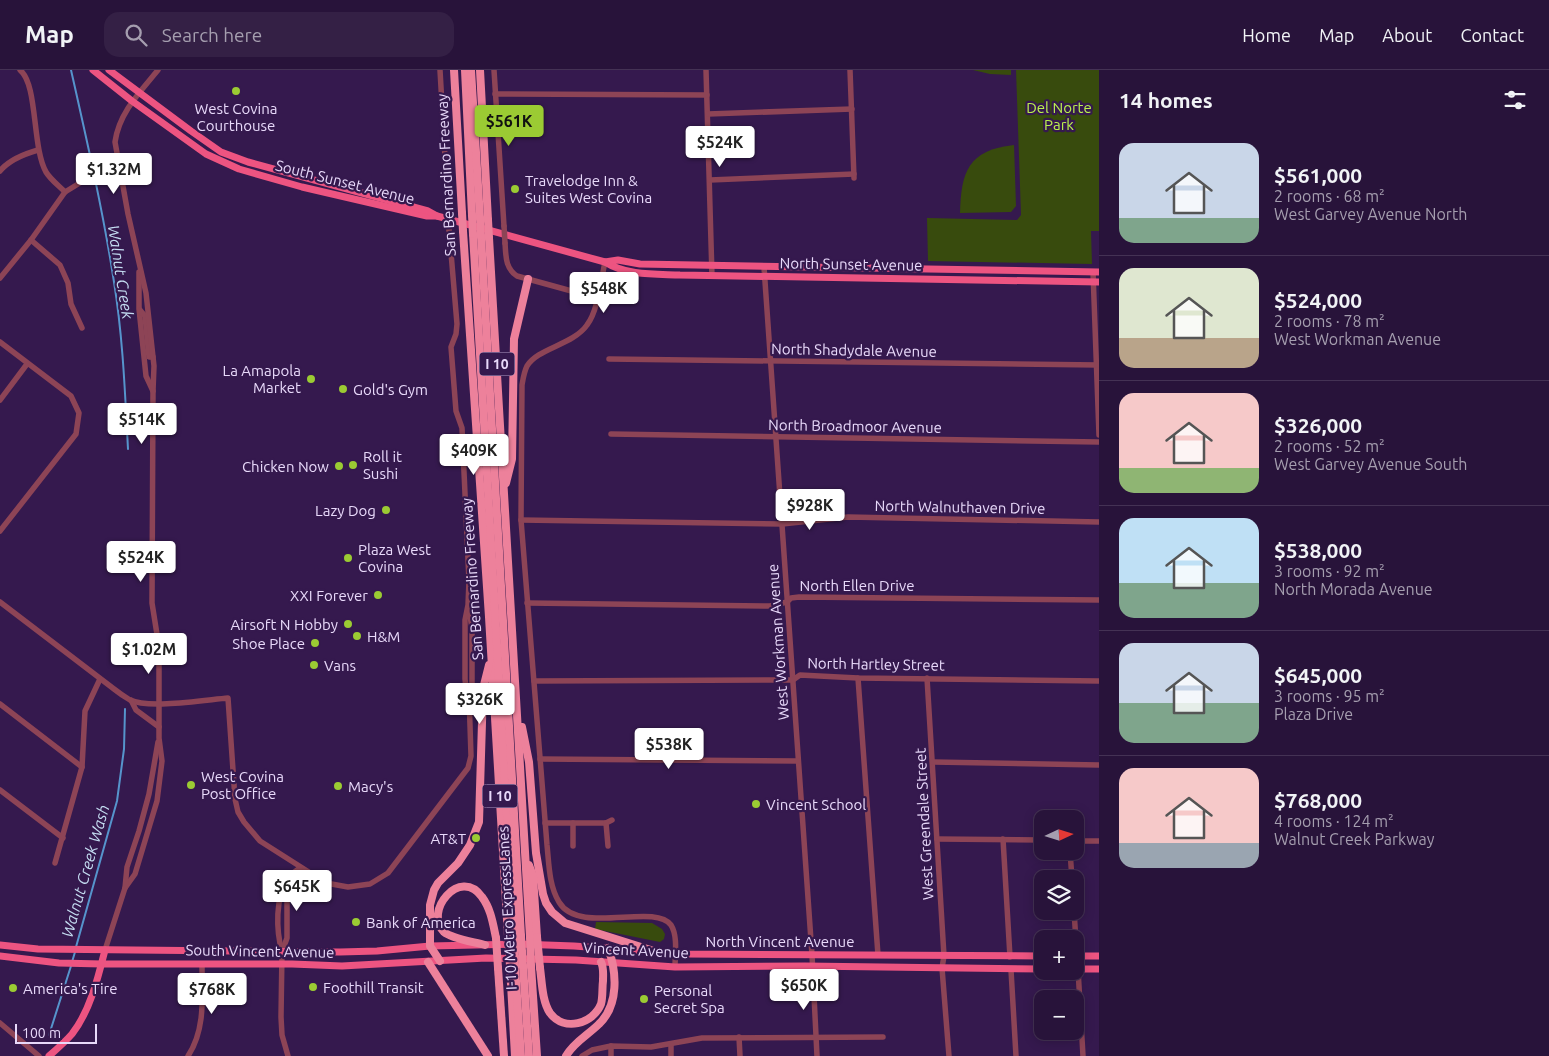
<!DOCTYPE html>
<meta charset="utf-8">
<style>
body{margin:0;font-family:Ubuntu,sans-serif;background:#342045;color:#f1f3f6;height:100vh;display:flex;flex-direction:column;font-size:19px;white-space:nowrap}
*{box-sizing:border-box;margin:0}
p{font-size:16px;color:#a59eaf}
.icon{flex:none;width:28px;height:28px;fill:none;stroke:currentColor;stroke-width:2;stroke-linecap:round;stroke-linejoin:round}
.map{position:relative;flex:1;overflow:hidden}
.panel{display:flex;flex-direction:column;background:#28133a;width:450px}
.panel>*{flex:none}
.needle{width:32px;rotate:86deg}
.controls{position:absolute;left:1034px;top:740px;display:grid;gap:10px}
.controls a{display:grid;place-items:center;width:50px;height:50px;border-radius:10px;background:#28133a;box-shadow:0 2px 12px #0003,0 0 0 1px #443254;font-size:25px}
.scale{position:absolute;left:15px;bottom:12px;width:82px;box-sizing:border-box;padding-left:5px;border:2px solid #e8d9fa;border-top:0;font-size:14px;line-height:18px;white-space:nowrap;color:#e8d9fa;-webkit-text-stroke:4px #35194e;paint-order:stroke}
.price{position:absolute;translate:-50% -42px;padding:0 11px;border-radius:5px;background:#fff;color:#222;font-size:16px;line-height:32px;filter:drop-shadow(0 1px 2px #0008)}
.price::after{content:'';position:absolute;left:50%;top:30px;width:15px;height:11px;margin-left:-8px;background:inherit;clip-path:polygon(0 0,100% 0,50% 100%)}
.price.current{background:#9bcb33;color:#111}
ul{padding:0;list-style:none}
li{display:flex;align-items:center;gap:15px;height:125px;padding:0 20px}
li+li{border-top:1px solid #443254}
li span{display:grid;place-items:center;flex:none;width:140px;height:100px;border-radius:15px;color:#555}
li>.icon{margin-inline-start:auto}
span .icon{width:60px;height:60px;fill:#fffc;stroke-width:1}
li b{font-size:21px}
h2{display:flex;justify-content:space-between;align-items:center;height:60px;padding:0 20px;font-size:21px}
header{display:flex;align-items:center;gap:30px;box-sizing:border-box;height:70px;padding:0 25px;background:#28133a;border-bottom:1px solid #443254}
header strong{font-size:24px}
nav{display:flex;gap:28px;margin-inline-start:auto;font-size:18px}
.search{width:350px;height:45px;background:#342045;display:flex;align-items:center;gap:12px;box-sizing:border-box;padding:0 18px;border-radius:15px;color:#a59eaf;font-size:19px}
main{display:flex;flex:1;min-height:0}
.map>svg:first-child{display:block}
.green{fill:#384b0d}
.lines{fill:none;stroke-linecap:round;stroke-linejoin:round}
.stream{stroke:#5694cc;stroke-width:2}
.minor{stroke:#8d4456;stroke-width:5.5}
.major{stroke:#ed5481;stroke-width:7}
.highway{stroke:#ed819b;stroke-width:8}
.minor-bridge{stroke:#8d4456;stroke-width:5.5}
.highway-bridge{stroke:#ed819b;stroke-width:8}
.poi-dot{fill:#9bcb33;stroke:#35194e;stroke-width:2}
.labels{text-anchor:middle;dominant-baseline:central;stroke-width:4.5;stroke-linejoin:round;paint-order:stroke}
.shield{fill:#35194e;stroke:#b29fc6;stroke-width:1}
.shield-label{font-size:14px;font-weight:bold;fill:#e8d9fa}
.park-label{font-size:15px;fill:#bbf14e;stroke:#35194e}
.poi-label{font-size:15px;fill:#e8d9fa;stroke:#35194e;text-anchor:start}
.street-label{font-size:15px;fill:#e8d9fa;stroke:#35194e}
.water-label{font-size:16px;font-style:italic;fill:#c4dcf1;stroke:#35194e}
</style>
<header>
<strong>Map</strong>
<div class="search"><svg class="icon" aria-label="search" viewBox="0 0 24 24"><circle cx="10" cy="10" r="6"/><path d="M15 15l6 6"/></svg>Search here</div>
<nav><a>Home</a><a>Map</a><a>About</a><a>Contact</a></nav>
</header>
<main>
<div class="map">
<svg width="1099" height="986" viewBox="0 0 1099 986">
<rect width="100%" height="100%" fill="#35194e"/>
<g class="green">
<path d="M973,0H1011V5L990,4Z"/>
<path d="M1016,0H1099V161H1091L1092,194L928,191L927,148L1017,150L1021,145Z"/>
<path d="M1014,75L1016,136L1011,142L960,143C961,102 968,80 1014,75Z"/>
<path d="M596,852L652,853L662,859L665,864L664,869L660,872L595,859Z"/>
</g>
<g class="lines">
<g class="stream">
<path d="M71,0C87,71 103,141 114,212C123,268 125,323 128,379"/>
<path d="M76,877L117,731L124,679L125,639"/>
<path d="M72,892L75,882"/>
<path d="M49,965L71,896"/>
</g>
<g class="minor">
<path d="M20,0C38,14 32,78 46,102C50,109 59,116 65,122"/>
<path d="M440,0L448,140"/>
<path d="M494,0L504,156"/>
<path d="M706,0L712,206"/>
<path d="M850,0L854,108"/>
<path d="M495,24L707,25"/>
<path d="M708,44L852,39"/>
<path d="M0,101C9,90 24,84 38,80"/>
<path d="M710,110L854,104"/>
<path d="M31,170L60,195L68,213L71,234L82,258"/>
<path d="M505,173C506,186 505,198 517,206L597,228"/>
<path d="M605,192C601,210 598,241 587,255C573,275 538,278 527,296C524,302 523,309 522,315L521,450L547,775C549,794 549,816 559,832C579,866 654,832 671,855C678,866 675,885 675,897"/>
<path d="M764,197L812,885L817,986"/>
<path d="M139,202V239L146,306L153,321"/>
<path d="M1093,202L1099,365"/>
<path d="M0,208L31,170L65,122L83,111L121,102"/>
<path d="M140,240L145,246L149,287H153"/>
<path d="M0,272L71,326L79,343L76,364L0,461"/>
<path d="M609,289L1099,295"/>
<path d="M0,330L27,294"/>
<path d="M611,364L1099,372"/>
<path d="M521,450L782,454L848,447L1099,452"/>
<path d="M0,532L114,619C119,623 125,627 130,630C149,639 205,630 228,628L235,729L238,742L244,752L260,771L326,813L348,817L370,814L388,803L468,698L471,686L469,625L466,619L465,609V550L468,535L469,511L462,358L456,341L451,277L456,264L457,254L449,159"/>
<path d="M527,533L770,536L787,532L791,528L799,527L1099,530"/>
<path d="M469,540L472,558V619L469,625"/>
<path d="M858,608L878,885"/>
<path d="M927,608L944,886L942,898L949,986"/>
<path d="M534,611L793,610L800,605L858,608L1099,611"/>
<path d="M131,630L136,640L159,657"/>
<path d="M0,634L82,697"/>
<path d="M540,689L798,691"/>
<path d="M933,692L1099,695"/>
<path d="M0,720L63,768"/>
<path d="M545,753H606L612,750"/>
<path d="M573,753V776"/>
<path d="M606,753L608,776"/>
<path d="M937,769L1042,770"/>
<path d="M1003,769L1010,887"/>
<path d="M1075,771H1099"/>
<path d="M1070,781L1072,809"/>
<path d="M55,793L82,697L85,641L100,609"/>
<path d="M125,818L135,804L157,731L162,691L159,668V577L152,533L153,321L154,296L146,223L128,144L115,72C119,43 140,22 158,0"/>
<path d="M1074,841L1077,886"/>
<path d="M105,880L125,818L127,797L139,761L149,724L158,672"/>
<path d="M282,882C276,860 275,828 288,808C291,804 296,801 300,798"/>
<path d="M1078,899L1083,986"/>
<path d="M1011,900L1016,986"/>
<path d="M0,953L39,986"/>
<path d="M739,967L740,986"/>
<path d="M671,974V986"/>
<path d="M188,986C206,959 202,925 202,894"/>
<path d="M288,986L282,965L281,947L282,882L287,868V830L300,798"/>
<path d="M582,986L592,980L611,976L651,977L702,968L883,967"/>
<path d="M611,986V976"/>
</g>
<g class="major">
<path d="M93,0L132,31L206,84L239,99L302,117L427,146H437L605,192C627,206 655,204 680,205L1099,212"/>
<path d="M109,0L191,61L221,82L248,92L428,141L437,146"/>
<path d="M605,192L618,190L640,194L1099,202"/>
<path d="M0,875L38,879L340,882L377,881L430,876L519,874L574,876L685,884L1042,886"/>
<path d="M0,886L59,893L102,894H292L342,896L486,888L576,890L675,897L805,896L1042,899"/>
<path d="M1075,886H1099"/>
<path d="M1075,899H1099"/>
<path d="M49,986C57,979 65,972 72,964C90,941 98,908 105,880"/>
</g>
<g class="highway">
<path d="M454,0L462,143"/>
<path d="M465,0L472,145"/>
<path d="M471,0L480,148"/>
<path d="M480,0L488,150"/>
<path d="M463,161L489,547L508,866"/>
<path d="M473,164L514,866"/>
<path d="M481,166L521,866"/>
<path d="M489,168L530,867"/>
<path d="M506,413L512,389L514,269L528,209"/>
<path d="M522,657L529,692L536,783L543,824L546,833L552,842L565,853L657,882"/>
<path d="M529,795L533,806L537,867"/>
<path d="M485,875C475,872 452,869 444,862C423,842 460,796 482,827C491,839 493,854 496,868"/>
<path d="M440,891L430,876V835L434,820L438,813L458,793L470,775L479,752L483,619L489,595"/>
<path d="M428,892L488,986"/>
<path d="M510,896L515,986"/>
<path d="M515,896L521,986"/>
<path d="M523,896L529,986"/>
<path d="M531,896L537,986"/>
<path d="M498,898L504,986"/>
<path d="M540,898C542,912 542,931 550,943C564,962 593,954 601,934C603,927 602,918 603,911C603,903 604,898 601,892"/>
<path d="M566,986C574,972 588,965 599,954C619,935 617,902 608,878"/>
</g>
<g class="minor-bridge">
<path d="M448,140L449,159"/>
<path d="M504,156L505,173"/>
</g>
<g class="highway-bridge">
<path d="M462,143L463,161"/>
<path d="M472,145L473,164"/>
<path d="M480,148L481,166"/>
<path d="M488,150L489,168"/>
<path d="M508,866L510,896"/>
<path d="M514,866L515,896"/>
<path d="M521,866L523,896"/>
<path d="M530,867L531,896"/>
<path d="M537,867L540,898"/>
<path d="M496,868L498,898"/>
</g>
</g>
<g class="poi-dot">
<circle cx="236" cy="21" r="5"/>
<circle cx="515" cy="119" r="5"/>
<circle cx="311" cy="309" r="5"/>
<circle cx="343" cy="319" r="5"/>
<circle cx="353" cy="395" r="5"/>
<circle cx="339" cy="396" r="5"/>
<circle cx="386" cy="440" r="5"/>
<circle cx="348" cy="488" r="5"/>
<circle cx="378" cy="525" r="5"/>
<circle cx="348" cy="554" r="5"/>
<circle cx="357" cy="566" r="5"/>
<circle cx="315" cy="573" r="5"/>
<circle cx="314" cy="595" r="5"/>
<circle cx="191" cy="715" r="5"/>
<circle cx="338" cy="716" r="5"/>
<circle cx="756" cy="734" r="5"/>
<circle cx="476" cy="768" r="5"/>
<circle cx="356" cy="852" r="5"/>
<circle cx="313" cy="917" r="5"/>
<circle cx="13" cy="918" r="5"/>
<circle cx="644" cy="929" r="5"/>
</g>
<g class="labels">
<g class="shield">
<rect x="479.5" y="282.5" width="35" height="23" rx="4"/>
<rect x="482.5" y="714.5" width="35" height="23" rx="4"/>
</g>
<g class="shield-label">
<text x="497" y="294">I 10</text>
<text x="500" y="726">I 10</text>
</g>
<g class="park-label">
<text x="1059" y="37">Del Norte<tspan x="1059" dy="17">Park</tspan></text>
</g>
<g class="poi-label">
<text x="236" y="38" text-anchor="middle">West Covina<tspan x="236" dy="17">Courthouse</tspan></text>
<text x="525" y="110">Travelodge Inn &amp;<tspan x="525" dy="17">Suites West Covina</tspan></text>
<text x="301" y="300" text-anchor="end">La Amapola<tspan x="301" dy="17">Market</tspan></text>
<text x="353" y="319">Gold's Gym</text>
<text x="363" y="386">Roll it<tspan x="363" dy="17">Sushi</tspan></text>
<text x="329" y="396" text-anchor="end">Chicken Now</text>
<text x="376" y="440" text-anchor="end">Lazy Dog</text>
<text x="358" y="479">Plaza West<tspan x="358" dy="17">Covina</tspan></text>
<text x="368" y="525" text-anchor="end">XXI Forever</text>
<text x="338" y="554" text-anchor="end">Airsoft N Hobby</text>
<text x="367" y="566">H&amp;M</text>
<text x="305" y="573" text-anchor="end">Shoe Place</text>
<text x="324" y="595">Vans</text>
<text x="201" y="706">West Covina<tspan x="201" dy="17">Post Office</tspan></text>
<text x="348" y="716">Macy's</text>
<text x="766" y="734">Vincent School</text>
<text x="466" y="768" text-anchor="end">AT&amp;T</text>
<text x="366" y="852">Bank of America</text>
<text x="323" y="917">Foothill Transit</text>
<text x="23" y="918">America's Tire</text>
<text x="654" y="920">Personal<tspan x="654" dy="17">Secret Spa</tspan></text>
</g>
<g class="street-label">
<text transform="translate(446 105) rotate(-93)">San Bernardino Freeway</text>
<text transform="translate(345 112) rotate(14)">South Sunset Avenue</text>
<text transform="translate(851 194) rotate(1)">North Sunset Avenue</text>
<text transform="translate(854 280) rotate(1)">North Shadydale Avenue</text>
<text transform="translate(855 356) rotate(1)">North Broadmoor Avenue</text>
<text transform="translate(960 437) rotate(1)">North Walnuthaven Drive</text>
<text transform="translate(472 509) rotate(-94)">San Bernardino Freeway</text>
<text x="857" y="515">North Ellen Drive</text>
<text transform="translate(778 572) rotate(-94)">West Workman Avenue</text>
<text transform="translate(876 594) rotate(1)">North Hartley Street</text>
<text transform="translate(924 754) rotate(-93)">West Greendale Street</text>
<text transform="translate(507 838) rotate(-93)">I-10 Metro ExpressLanes</text>
<text x="780" y="871">North Vincent Avenue</text>
<text transform="translate(636 880) rotate(3)">Vincent Avenue</text>
<text transform="translate(260 881) rotate(1)">South Vincent Avenue</text>
</g>
<g class="water-label">
<text transform="translate(121 202) rotate(81)">Walnut Creek</text>
<text transform="translate(85 801) rotate(-74)">Walnut Creek Wash</text>
</g>
</g>
</svg>
<div class="controls">
<a><svg class="needle" viewBox="-14 -14 28 28"><path d="M0-13l5 13h-10z" fill="#e53935"/><path d="M0 13l5-13h-10z" fill="#a59eaf"/></svg></a>
<a><svg class="icon" aria-label="layers" viewBox="0 0 24 24"><path d="M12 4l9 5-9 5-9-5zM3 14l9 5 9-5"/></svg></a>
<a>+</a>
<a>−</a>
</div>
<div class="scale">100 m</div>
<b class="price current" style="left:509px;top:77px">$561K</b>
<b class="price" style="left:720px;top:98px">$524K</b>
<b class="price" style="left:114px;top:125px">$1.32M</b>
<b class="price" style="left:604px;top:244px">$548K</b>
<b class="price" style="left:142px;top:375px">$514K</b>
<b class="price" style="left:474px;top:406px">$409K</b>
<b class="price" style="left:810px;top:461px">$928K</b>
<b class="price" style="left:141px;top:513px">$524K</b>
<b class="price" style="left:149px;top:605px">$1.02M</b>
<b class="price" style="left:480px;top:655px">$326K</b>
<b class="price" style="left:669px;top:700px">$538K</b>
<b class="price" style="left:297px;top:842px">$645K</b>
<b class="price" style="left:804px;top:941px">$650K</b>
<b class="price" style="left:212px;top:945px">$768K</b>
</div>
<section class="panel">
<h2>14 homes<svg class="icon" aria-label="filters" viewBox="0 0 24 24"><path d="M4 7h16M4 17h16"/><circle cx="9" cy="7" r="2"/><circle cx="15" cy="17" r="2"/></svg></h2>
<ul>
<li><span style="background:linear-gradient(#c9d6e8 75%,#7fa58c 0)"><svg class="icon" aria-label="home" viewBox="0 0 24 24"><path d="M3 11l9-7 9 7M6 9v11h12V9"/></svg></span><div><b>$561,000</b><p>2 rooms · 68 m²</p><p>West Garvey Avenue North</p></div></li>
<li><span style="background:linear-gradient(#dfe7d0 70%,#b9a48a 0)"><svg class="icon" aria-label="home" viewBox="0 0 24 24"><path d="M3 11l9-7 9 7M6 9v11h12V9"/></svg></span><div><b>$524,000</b><p>2 rooms · 78 m²</p><p>West Workman Avenue</p></div></li>
<li><span style="background:linear-gradient(#f6c9c9 75%,#8fb573 0)"><svg class="icon" aria-label="home" viewBox="0 0 24 24"><path d="M3 11l9-7 9 7M6 9v11h12V9"/></svg></span><div><b>$326,000</b><p>2 rooms · 52 m²</p><p>West Garvey Avenue South</p></div></li>
<li><span style="background:linear-gradient(#bfe0f5 65%,#7fa58c 0)"><svg class="icon" aria-label="home" viewBox="0 0 24 24"><path d="M3 11l9-7 9 7M6 9v11h12V9"/></svg></span><div><b>$538,000</b><p>3 rooms · 92 m²</p><p>North Morada Avenue</p></div></li>
<li><span style="background:linear-gradient(#c9d6e8 60%,#7fa58c 0)"><svg class="icon" aria-label="home" viewBox="0 0 24 24"><path d="M3 11l9-7 9 7M6 9v11h12V9"/></svg></span><div><b>$645,000</b><p>3 rooms · 95 m²</p><p>Plaza Drive</p></div></li>
<li><span style="background:linear-gradient(#f6c9c9 75%,#9aa5b1 0)"><svg class="icon" aria-label="home" viewBox="0 0 24 24"><path d="M3 11l9-7 9 7M6 9v11h12V9"/></svg></span><div><b>$768,000</b><p>4 rooms · 124 m²</p><p>Walnut Creek Parkway</p></div></li>
</ul>
</section>
</main>
